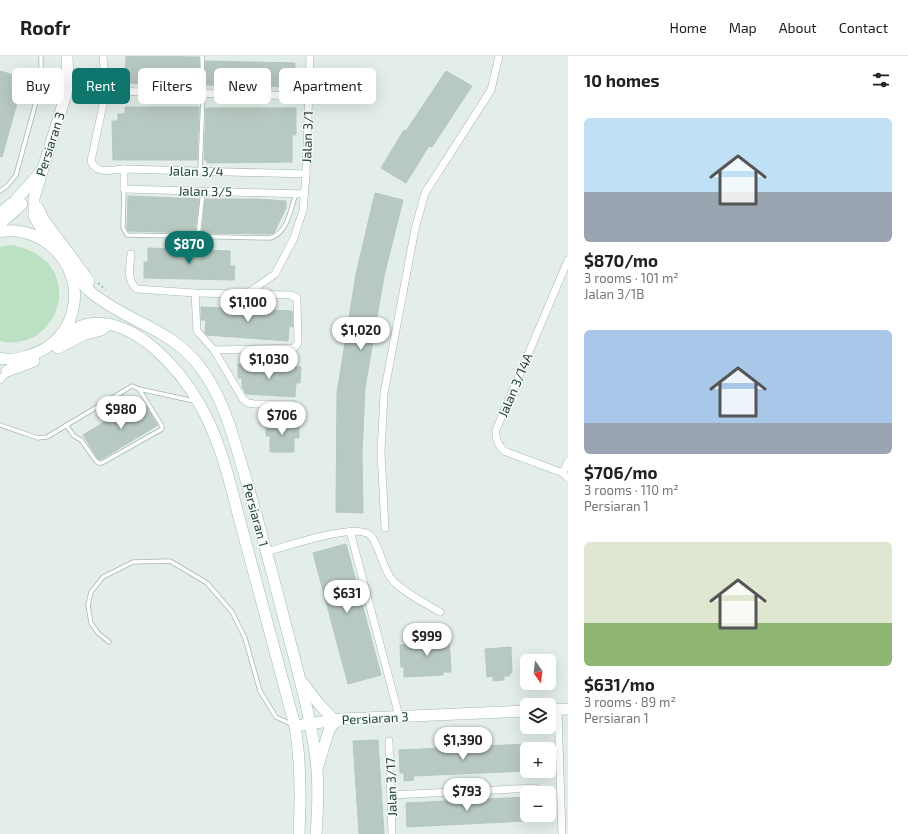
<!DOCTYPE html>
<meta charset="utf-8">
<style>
body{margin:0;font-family:"Exo 2",sans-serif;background:#f6f6f6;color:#202124;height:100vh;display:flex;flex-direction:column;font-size:15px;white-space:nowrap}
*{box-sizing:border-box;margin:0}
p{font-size:13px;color:#757577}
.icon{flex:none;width:22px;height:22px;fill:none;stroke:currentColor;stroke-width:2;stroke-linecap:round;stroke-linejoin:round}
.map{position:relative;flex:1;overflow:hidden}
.panel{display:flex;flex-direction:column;background:#fff;width:340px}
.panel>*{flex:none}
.hud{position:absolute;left:12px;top:12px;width:380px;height:36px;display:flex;gap:8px}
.needle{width:26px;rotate:166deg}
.buttons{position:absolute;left:520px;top:598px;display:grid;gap:8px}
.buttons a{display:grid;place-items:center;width:36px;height:36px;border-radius:6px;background:#fff;box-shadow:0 4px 16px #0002;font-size:20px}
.price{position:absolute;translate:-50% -34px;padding:0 9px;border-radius:14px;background:#fff;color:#222;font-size:13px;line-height:26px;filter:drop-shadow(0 1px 2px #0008)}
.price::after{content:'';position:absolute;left:50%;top:24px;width:12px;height:9px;margin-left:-6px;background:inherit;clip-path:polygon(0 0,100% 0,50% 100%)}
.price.current{background:#0f766e;color:#fff}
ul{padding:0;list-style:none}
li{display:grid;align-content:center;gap:8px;height:212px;padding:0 16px}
li span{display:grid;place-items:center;height:124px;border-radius:6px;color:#555}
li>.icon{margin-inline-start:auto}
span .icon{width:72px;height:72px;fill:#fffc;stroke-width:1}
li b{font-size:17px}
h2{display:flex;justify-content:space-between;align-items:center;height:48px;padding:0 16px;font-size:17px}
.chip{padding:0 14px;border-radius:6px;background:#fff;box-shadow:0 4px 16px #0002;font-size:14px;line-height:36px}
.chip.current{background:#0f766e;color:#fff}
header{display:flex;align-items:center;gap:24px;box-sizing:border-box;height:56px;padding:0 20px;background:#fff;border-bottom:1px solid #e0e0e0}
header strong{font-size:19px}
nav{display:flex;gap:22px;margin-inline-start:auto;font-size:14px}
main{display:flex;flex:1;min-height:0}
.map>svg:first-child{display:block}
.green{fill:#bbe0c2}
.building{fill:#b8c9c1;stroke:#b5c8bf}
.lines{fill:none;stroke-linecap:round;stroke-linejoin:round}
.lane-casing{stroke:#a5b7af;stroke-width:5}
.street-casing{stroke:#a5b7af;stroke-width:8}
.secondary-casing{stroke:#a1bab0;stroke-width:12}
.path{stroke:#82b4a1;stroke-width:1.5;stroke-dasharray:2 3;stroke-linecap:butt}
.lane{stroke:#fff;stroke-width:3.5}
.street{stroke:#fff;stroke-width:7}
.secondary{stroke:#fff;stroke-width:11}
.labels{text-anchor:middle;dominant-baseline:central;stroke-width:3;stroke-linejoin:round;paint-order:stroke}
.street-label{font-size:13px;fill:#214136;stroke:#f4faf7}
</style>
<header>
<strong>Roofr</strong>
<nav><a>Home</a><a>Map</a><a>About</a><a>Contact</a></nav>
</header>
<main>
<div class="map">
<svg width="568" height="778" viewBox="0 0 568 778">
<rect width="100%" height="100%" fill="#e3eee8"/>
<path class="green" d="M11,189C91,203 60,299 0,285V191Z"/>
<g class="building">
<path d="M126,0L199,1L200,29L125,27Z"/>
<path d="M205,5L295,7L294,31L206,29Z"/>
<path d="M0,15L24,22L2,101L0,100Z"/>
<path d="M446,15L472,30L432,91L429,90L406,127L381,112L404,74L406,75Z"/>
<path d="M125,51H199L197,104H113L112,65H118V58H125Z"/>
<path d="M206,52H296V79H292V106L207,107V104H204Z"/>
<path d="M375,137L403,144L384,220L365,332L362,397L363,457L336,456L337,337L356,218Z"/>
<path d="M128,140L199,143L195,177L128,175L127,172Z"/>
<path d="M205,143H257L286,145V152L274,177L270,178L202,177Z"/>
<path d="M148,192L230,195V210H235L234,224L144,222V206H148Z"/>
<path d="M201,251L292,255L293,271L289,270L288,285L207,279L205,277L206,264H201Z"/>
<path d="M238,308L301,311L300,327H296L295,341L246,338L242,331V322H238Z"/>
<path d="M142,343L158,369L100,404L98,403L83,379Z"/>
<path d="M266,366L299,367V382H294V396H270V380H266Z"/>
<path d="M346,488L381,619L348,628L313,497Z"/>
<path d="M449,577L451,616H443V619L404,621V611H401L400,589L426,587V578Z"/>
<path d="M511,591L512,617H510V620H504V624L493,625V620L487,621L485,593Z"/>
<path d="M378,684L384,778H359L353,685Z"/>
<path d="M527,688V715L413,720L414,724L404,725V717H400L399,694Z"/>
<path d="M527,741V765L407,771L406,747Z"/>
</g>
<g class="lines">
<defs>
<g id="lane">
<path d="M200,115L203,37L202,0"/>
<path d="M124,133L123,172L127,179L270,182C288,177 290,154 296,138"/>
<path d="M0,135L7,130L16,119L37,42L41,20V0"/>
<path d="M198,181L203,135"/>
<path d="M0,369L38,382L47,381L132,330L139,333L194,345"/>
<path d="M66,369L74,380L81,384L96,405L99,407H102L162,373V370L139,333"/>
<path d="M109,586L98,577L91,567L88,549L91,536L103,521L133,506L170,505L207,527L232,556L245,582L260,635L276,661L293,669"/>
</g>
<g id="street">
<path d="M103,0L106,35L91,105C97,119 110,114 124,113L306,118"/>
<path d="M106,35L309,40"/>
<path d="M124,113V133L305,138"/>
<path d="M131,198C130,211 126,224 137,233L195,237L291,239L297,242L298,287L294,292L214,294"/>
<path d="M568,204L496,374C495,383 498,389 504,395L563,417L568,422"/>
<path d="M195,237L197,275L214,294L243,343L248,347L254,348H292"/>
<path d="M245,239L275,218L294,182L303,154L306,118L310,0"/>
<path d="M0,324L9,313"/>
<path d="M563,417L568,405"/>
<path d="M385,472L381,396L384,338L415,173L425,137L491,34L499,0"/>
<path d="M350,475L399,660"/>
<path d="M266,496C285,491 356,466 370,479C378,486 383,511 390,521C399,534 426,548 440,556"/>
<path d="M558,654L562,778"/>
<path d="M389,685L392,778"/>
<path d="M391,739L535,732"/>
</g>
<g id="secondary">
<path d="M38,152L43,163L89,225"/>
<path d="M0,157L15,145L39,118"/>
<path d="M0,168L22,148"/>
<path d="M0,176C13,173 29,176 41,183C91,212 84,285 27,300C19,303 8,304 0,302"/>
<path d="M49,186L34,160V142L66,38L68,24L67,0"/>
<path d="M69,211C76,221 84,230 93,238C128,266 172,273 200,311C221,338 232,375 241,407C255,452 267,498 279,543C292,596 309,649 316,703C319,728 318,753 316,778"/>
<path d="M52,288C63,280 76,270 89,268C135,261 180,313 200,349C223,389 232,437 244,480C261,544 278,607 295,670C301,706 301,741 299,778"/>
<path d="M58,292L83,279L101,274L109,268"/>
<path d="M7,315L34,305"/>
<path d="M302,626L319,648L334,664"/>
<path d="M549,654L568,653"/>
<path d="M302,669L342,663L527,655"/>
<path d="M318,710L329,674L333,668L342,663"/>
</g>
</defs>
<use href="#lane" class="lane-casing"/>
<use href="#street" class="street-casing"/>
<use href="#secondary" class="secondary-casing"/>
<path class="path" d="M98,227L106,234"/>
<use href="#lane" class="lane"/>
<use href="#street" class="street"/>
<use href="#secondary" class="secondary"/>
</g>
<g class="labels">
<g class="street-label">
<text transform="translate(307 81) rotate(-88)">Jalan 3/1</text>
<text transform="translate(50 88) rotate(-72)">Persiaran 3</text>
<text transform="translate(196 115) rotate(1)">Jalan 3/4</text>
<text transform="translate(205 135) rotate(1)">Jalan 3/5</text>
<text transform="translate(515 329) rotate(-67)">Jalan 3/14A</text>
<text transform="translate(256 459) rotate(75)">Persiaran 1</text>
<text transform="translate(375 662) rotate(-3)">Persiaran 3</text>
<text transform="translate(391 731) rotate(-92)">Jalan 3/17</text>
</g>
</g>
</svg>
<div class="buttons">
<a><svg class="needle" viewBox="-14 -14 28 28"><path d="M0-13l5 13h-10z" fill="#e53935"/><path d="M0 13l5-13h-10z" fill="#757577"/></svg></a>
<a><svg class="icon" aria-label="layers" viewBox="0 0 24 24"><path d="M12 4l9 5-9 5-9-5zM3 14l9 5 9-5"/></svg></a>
<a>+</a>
<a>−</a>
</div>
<b class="price current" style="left:189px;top:209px">$870</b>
<b class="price" style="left:248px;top:267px">$1,100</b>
<b class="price" style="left:361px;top:295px">$1,020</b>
<b class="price" style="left:269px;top:324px">$1,030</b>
<b class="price" style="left:121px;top:374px">$980</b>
<b class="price" style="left:282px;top:380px">$706</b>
<b class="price" style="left:347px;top:558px">$631</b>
<b class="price" style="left:427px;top:601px">$999</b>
<b class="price" style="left:463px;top:705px">$1,390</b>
<b class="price" style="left:467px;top:756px">$793</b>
<div class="hud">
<a class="chip">Buy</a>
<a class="chip current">Rent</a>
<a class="chip">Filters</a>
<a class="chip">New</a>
<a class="chip">Apartment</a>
</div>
</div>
<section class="panel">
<h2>10 homes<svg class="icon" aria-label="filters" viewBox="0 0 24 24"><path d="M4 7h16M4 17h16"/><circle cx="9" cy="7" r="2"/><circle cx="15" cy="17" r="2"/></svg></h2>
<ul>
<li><span style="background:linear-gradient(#bfe0f5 60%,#9aa5b1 0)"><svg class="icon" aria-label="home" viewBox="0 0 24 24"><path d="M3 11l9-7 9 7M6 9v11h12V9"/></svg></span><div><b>$870/mo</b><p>3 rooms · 101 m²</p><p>Jalan 3/1B</p></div></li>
<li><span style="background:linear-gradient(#a9c7e8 75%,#9aa5b1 0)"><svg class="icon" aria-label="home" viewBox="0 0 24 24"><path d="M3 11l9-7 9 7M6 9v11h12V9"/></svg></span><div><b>$706/mo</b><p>3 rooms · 110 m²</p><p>Persiaran 1</p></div></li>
<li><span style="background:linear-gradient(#dfe7d0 65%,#8fb573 0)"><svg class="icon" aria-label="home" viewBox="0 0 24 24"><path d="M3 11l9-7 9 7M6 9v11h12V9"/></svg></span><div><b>$631/mo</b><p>3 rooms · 89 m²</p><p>Persiaran 1</p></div></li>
</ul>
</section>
</main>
